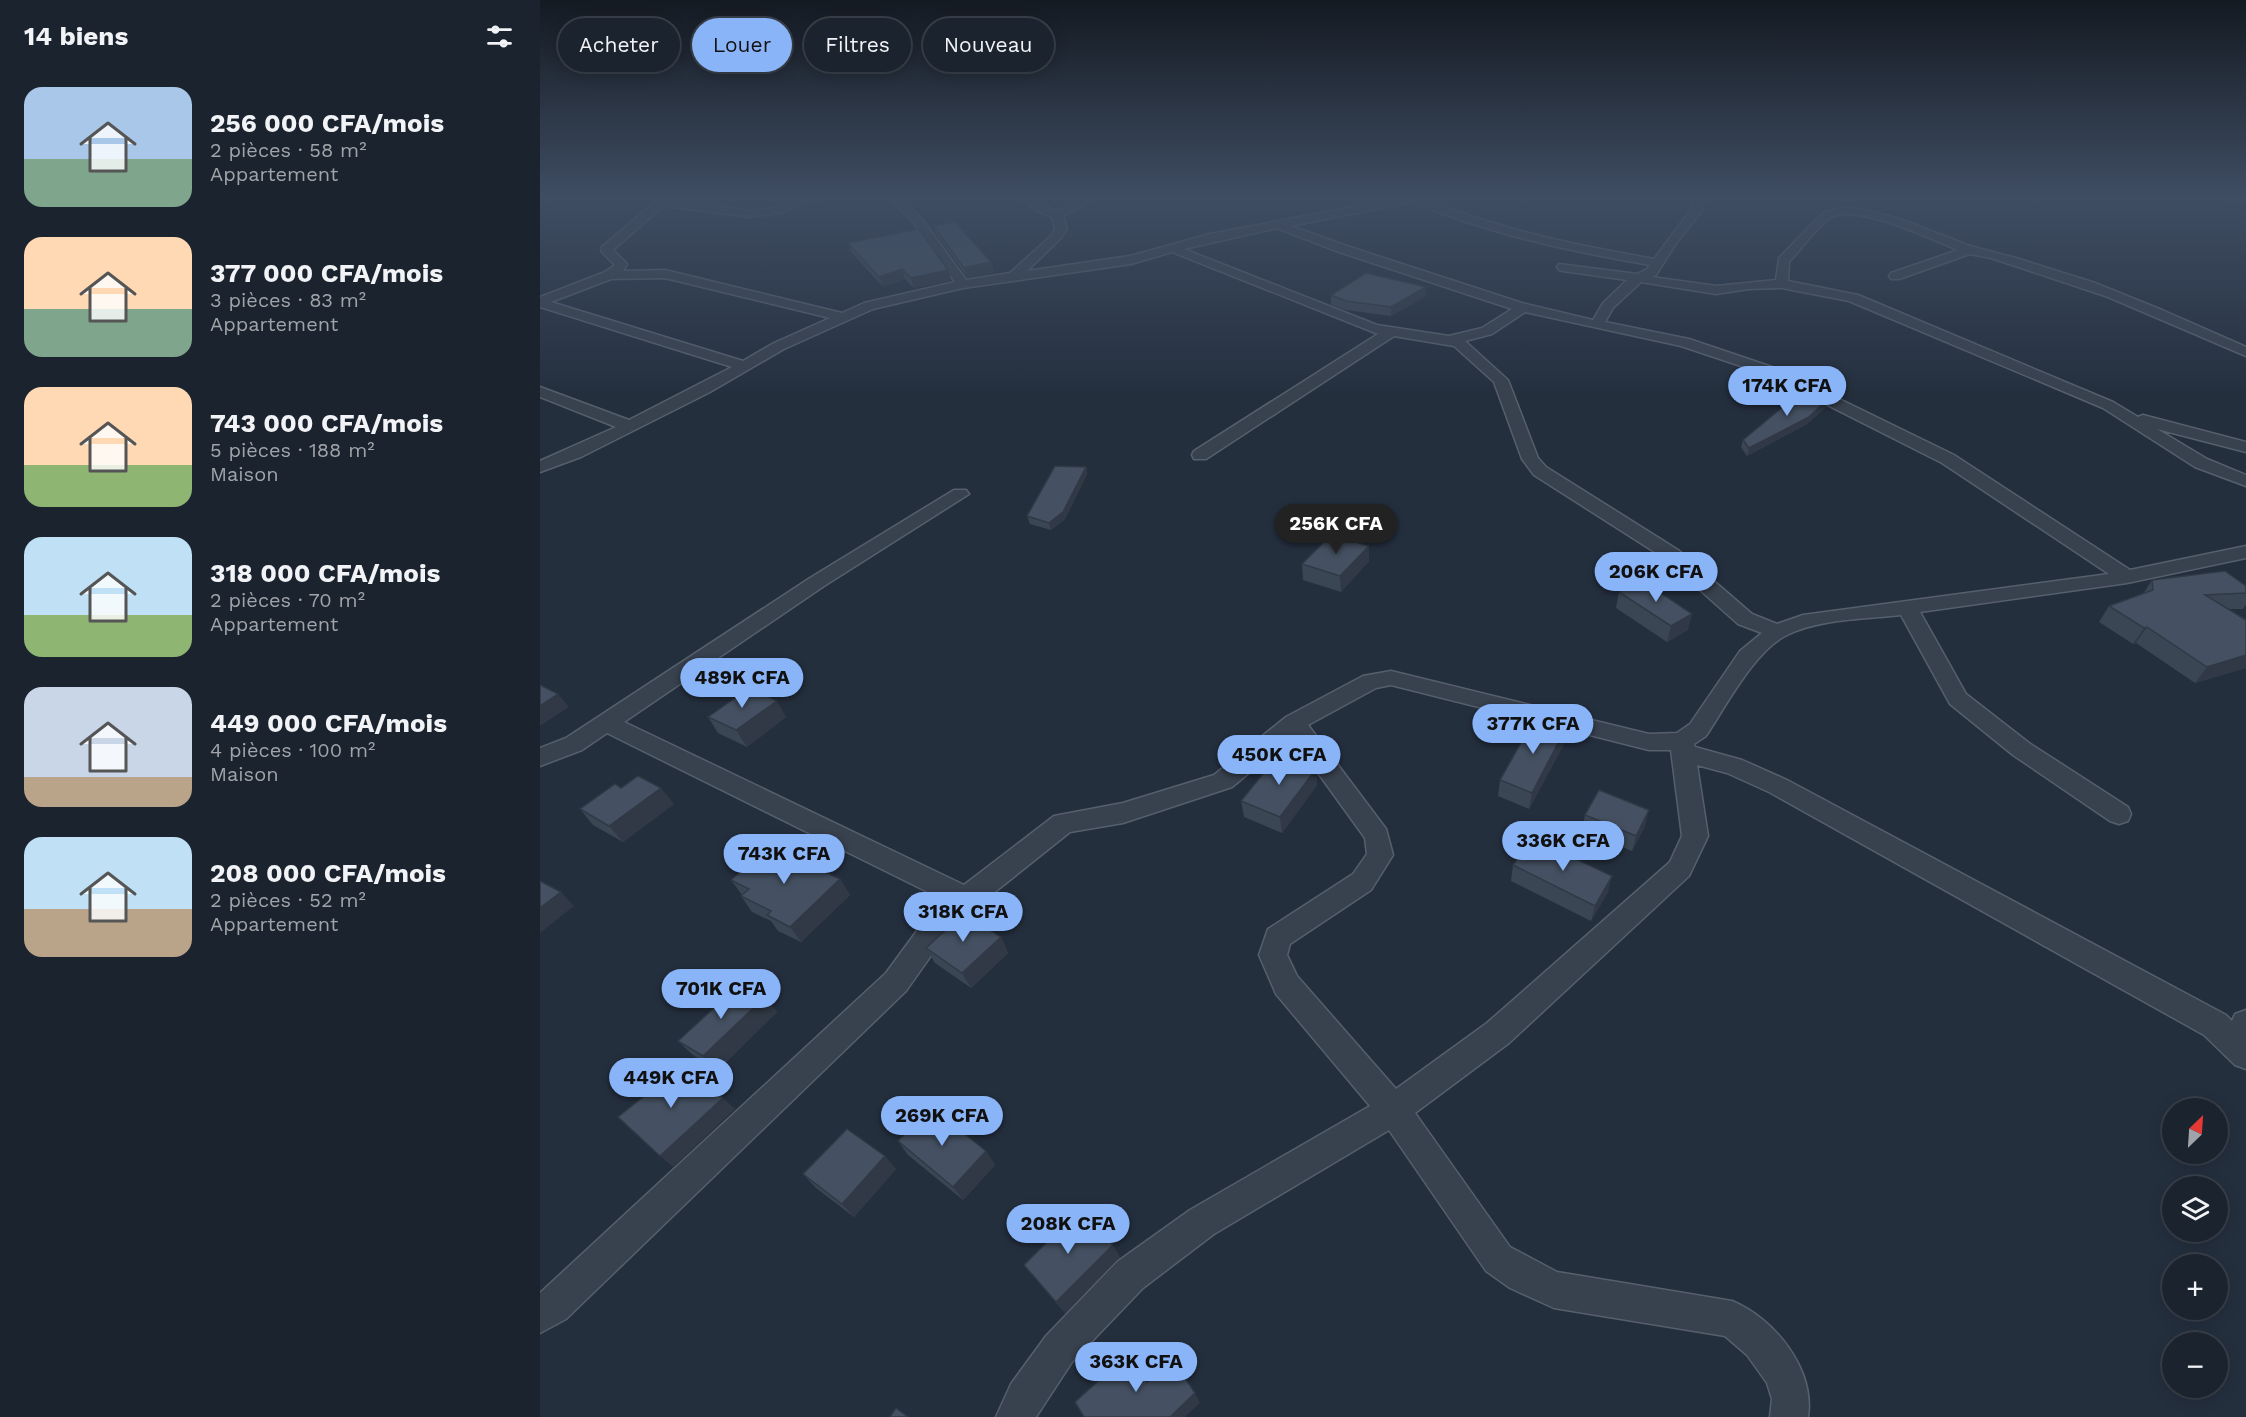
<!DOCTYPE html>
<html lang="fr">
<meta charset="utf-8">
<style>
body{margin:0;font-family:"Work Sans",sans-serif;background:#242b36;color:#f1f3f6;height:100vh;display:flex;flex-direction:column;font-size:22px;white-space:nowrap}
*{box-sizing:border-box;margin:0}
p{font-size:20px;color:#a0a4aa}
.icon{flex:none;width:33px;height:33px;fill:none;stroke:currentColor;stroke-width:2;stroke-linecap:round;stroke-linejoin:round}
.map{position:relative;flex:1;overflow:hidden}
.details{display:flex;flex-direction:column;background:#1b232e;width:540px}
.details>*{flex:none}
.guide{position:absolute;left:18px;top:18px;width:570px;height:54px;display:flex;gap:12px}
.needle{width:39px;rotate:25deg}
.buttons{position:absolute;left:1622px;top:1098px;display:grid;gap:12px}
.buttons a{display:grid;place-items:center;width:66px;height:66px;border-radius:50%;background:#1b232e;box-shadow:0 3px 15px #0003,0 0 0 2px #39404a;font-size:30px}
.price{position:absolute;translate:-50% -51px;padding:0 14px;border-radius:21px;background:#8ab4f8;color:#111;font-size:20px;line-height:39px;filter:drop-shadow(0 2px 3px #0008)}
.price::after{content:'';position:absolute;left:50%;top:36px;width:18px;height:14px;margin-left:-9px;background:inherit;clip-path:polygon(0 0,100% 0,50% 100%)}
.price.current{background:#222;color:#fff}
ul{padding:0;list-style:none}
li{display:flex;align-items:center;gap:18px;height:150px;padding:0 24px}
li span{display:grid;place-items:center;flex:none;width:168px;height:120px;border-radius:18px;color:#555}
li>.icon{margin-inline-start:auto}
span .icon{width:72px;height:72px;fill:#fffc;stroke-width:1}
li b{font-size:26px}
h2{display:flex;justify-content:space-between;align-items:center;height:72px;padding:0 24px;font-size:26px}
.chip{padding:0 21px;border-radius:27px;background:#1b232e;box-shadow:0 3px 15px #0003,0 0 0 2px #39404a;font-size:21px;line-height:54px}
.chip.current{background:#8ab4f8;color:#111}
main{display:flex;flex:1;min-height:0}
.map>svg:first-child{display:block}
.lines{fill:none;stroke-linecap:round;stroke-linejoin:round}
.minor-casing{stroke:#565f6c;stroke-width:3}
.minor{fill:#38414e;fill-rule:evenodd}
.wall{fill:#3b4654}
.shaded-wall{fill:#303945}
.building{fill:#455162;stroke:#303945;stroke-width:1.5}
</style>
<main>
<section class="details">
<h2>14 biens<svg class="icon" aria-label="filters" viewBox="0 0 24 24"><path d="M4 7h16M4 17h16"/><circle cx="9" cy="7" r="2"/><circle cx="15" cy="17" r="2"/></svg></h2>
<ul>
<li><span style="background:linear-gradient(#a9c7e8 60%,#7fa58c 0)"><svg class="icon" aria-label="home" viewBox="0 0 24 24"><path d="M3 11l9-7 9 7M6 9v11h12V9"/></svg></span><div><b>256 000 CFA/mois</b><p>2 pièces · 58 m²</p><p>Appartement</p></div></li>
<li><span style="background:linear-gradient(#ffd9b3 60%,#7fa58c 0)"><svg class="icon" aria-label="home" viewBox="0 0 24 24"><path d="M3 11l9-7 9 7M6 9v11h12V9"/></svg></span><div><b>377 000 CFA/mois</b><p>3 pièces · 83 m²</p><p>Appartement</p></div></li>
<li><span style="background:linear-gradient(#ffd9b3 65%,#8fb573 0)"><svg class="icon" aria-label="home" viewBox="0 0 24 24"><path d="M3 11l9-7 9 7M6 9v11h12V9"/></svg></span><div><b>743 000 CFA/mois</b><p>5 pièces · 188 m²</p><p>Maison</p></div></li>
<li><span style="background:linear-gradient(#bfe0f5 65%,#8fb573 0)"><svg class="icon" aria-label="home" viewBox="0 0 24 24"><path d="M3 11l9-7 9 7M6 9v11h12V9"/></svg></span><div><b>318 000 CFA/mois</b><p>2 pièces · 70 m²</p><p>Appartement</p></div></li>
<li><span style="background:linear-gradient(#c9d6e8 75%,#b9a48a 0)"><svg class="icon" aria-label="home" viewBox="0 0 24 24"><path d="M3 11l9-7 9 7M6 9v11h12V9"/></svg></span><div><b>449 000 CFA/mois</b><p>4 pièces · 100 m²</p><p>Maison</p></div></li>
<li><span style="background:linear-gradient(#bfe0f5 60%,#b9a48a 0)"><svg class="icon" aria-label="home" viewBox="0 0 24 24"><path d="M3 11l9-7 9 7M6 9v11h12V9"/></svg></span><div><b>208 000 CFA/mois</b><p>2 pièces · 52 m²</p><p>Appartement</p></div></li>
</ul>
</section>
<div class="map">
<svg width="1706" height="1417" viewBox="0 0 1706 1417">
<rect width="100%" height="100%" fill="#242f3e"/>
<g class="lines">
<defs>
<g id="minor">
<path d="M0,197H9L0,201Z"/>
<path d="M121,197L210,211L233,208L266,197H282L239,213L210,217L123,206L73,250L87,264L83,271L125,270L302,313L324,303L415,282L374,223L348,197H359L382,219L426,280L470,273L512,235L515,229L512,217L495,210L481,197C496,197 502,206 517,211L546,197H559L523,216L527,229L520,239L487,271L590,256L670,234L864,197H885L884,198C958,230 1036,245 1114,259L1150,211L1155,197H1165L1161,212L1137,242L1116,275L1112,277L1176,286L1236,280L1239,258L1283,213L1300,208H1316L1360,219L1430,246L1476,258L1555,283L1622,310L1706,347V356L1568,297L1451,258L1430,254L1359,279H1351L1349,276L1351,273L1418,250C1393,240 1314,202 1290,218C1275,229 1262,248 1249,262L1248,281L1318,295L1573,402L1598,417L1603,415L1706,442V452L1617,429L1667,459L1706,475V486L1655,467L1563,408L1309,301L1242,288L1209,289L1176,294L1101,282L1073,308L1065,322L1149,339L1238,369L1414,455L1590,570L1706,546V558L1587,583L1380,612L1426,694L1489,743L1588,807L1591,814L1588,821L1579,824L1570,821L1473,755L1410,704L1361,615C1326,619 1278,619 1247,635C1215,650 1186,706 1166,736L1154,744L1155,747L1202,760L1247,780L1686,1015L1692,1021L1695,1014L1706,1010V1069L1695,1065L1664,1035L1229,792L1187,773L1157,765L1168,836L1149,876L969,1043L875,1113L970,1247L1017,1272L1192,1301C1235,1319 1275,1369 1268,1417H1230L1232,1399L1227,1383L1207,1355L1185,1336L1014,1308L970,1288L946,1271L849,1130L674,1234L603,1288L532,1362L496,1417H456L471,1384L506,1336L577,1262L650,1210L830,1106L736,994L719,955L728,929L813,874L827,854L825,838L752,737L692,787L583,823L530,832L436,907L402,940L366,991L26,1319L0,1333V1293L346,973L382,924L406,901L67,733L42,750L0,766V748L26,738L270,578L414,490H426L429,494L284,586L84,722L424,885L514,816L583,803L674,775L746,717L823,676L851,671L1109,734L1137,733L1150,724L1200,651L1222,633L1198,624L1124,558L994,475L982,459L954,382L914,346L854,336L666,459H654L652,455L654,451L838,334L632,252L591,264L423,288L333,309L244,349L170,392L41,457L0,472V461L76,427L0,397V387L89,420L192,367L0,307V297L65,272L75,265L61,251L62,247ZM873,202C949,234 1029,251 1110,265L1107,269L1097,274L1019,264L1017,267L1019,270L1023,271L1087,280L1063,303L1053,320L982,303L807,246L751,226ZM737,228L799,252L972,309L942,328L909,336L837,325L644,249ZM125,278L290,318L234,343L203,361L11,302L71,279ZM985,312L1141,346L1228,375L1402,463L1569,574L1263,615L1237,624L1212,614L1138,550L1006,467L998,458L968,380L925,341L952,334ZM851,685L1109,750H1131L1142,836L1130,862L947,1023L856,1089L757,976L747,955L750,944L831,890L853,855L846,829L768,725L836,688Z"/>
<path d="M1689,197H1706V202L1690,199Z"/>
</g>
</defs>
<use href="#minor" class="minor-casing"/>
<use href="#minor" class="minor"/>
</g>
<g class="wall">
<path d="M394,226L451,262L454,272L427,277L397,235Z"/>
<path d="M308,243L408,270L411,280L374,288L365,279L343,287L311,252Z"/>
<path d="M791,295L886,296L851,316L806,310L791,305Z"/>
<path d="M1288,399L1286,407L1267,424L1207,456L1201,447L1203,440Z"/>
<path d="M546,467L547,474L525,519L511,530L490,524L487,516Z"/>
<path d="M829,546V561L801,592L763,580L762,564Z"/>
<path d="M1612,580L1706,586V605L1703,609H1689L1706,620V668L1655,683L1596,643L1593,644L1559,622L1569,606L1603,594Z"/>
<path d="M1079,592L1148,630L1127,642L1076,608Z"/>
<path d="M168,717H246L207,747L178,733Z"/>
<path d="M1026,728L1024,744L989,809L958,796L960,780Z"/>
<path d="M776,769L777,785L742,833L704,817L701,801Z"/>
<path d="M81,788L134,804L83,842L53,825L40,809Z"/>
<path d="M1045,815L1105,826L1092,851L1042,831Z"/>
<path d="M973,865L1068,892L1051,921L971,881Z"/>
<path d="M300,879L310,895L261,942L238,931L231,921L212,912L201,896L202,895L191,880Z"/>
<path d="M461,937L468,953L431,988L395,963L386,948Z"/>
<path d="M225,997L237,1012L177,1071L153,1055L138,1041Z"/>
<path d="M358,1141L446,1151L455,1165L423,1200L368,1155Z"/>
<path d="M356,1169L314,1217L276,1188L263,1174Z"/>
<path d="M580,1257L525,1313L484,1265Z"/>
</g>
<g class="shaded-wall">
<path d="M451,262L454,272L427,277L424,268Z"/>
<path d="M362,269L365,279L343,287L339,277Z"/>
<path d="M408,270L411,280L374,288L371,278Z"/>
<path d="M886,287V296L851,316V307Z"/>
<path d="M1288,399L1286,407L1267,424L1207,456L1209,448Z"/>
<path d="M546,467L547,474L525,519L511,530L509,523Z"/>
<path d="M829,546V561L801,592L800,576Z"/>
<path d="M1152,614L1148,630L1127,642L1131,626Z"/>
<path d="M1607,627L1596,643L1593,644L1604,628Z"/>
<path d="M1706,655V668L1655,683L1667,667Z"/>
<path d="M18,694L29,707L0,726V706Z"/>
<path d="M237,701L246,717L207,747L196,730Z"/>
<path d="M1026,728L1024,744L989,809L992,793Z"/>
<path d="M776,769L777,785L742,833L740,817Z"/>
<path d="M121,788L134,804L83,842L69,826Z"/>
<path d="M1109,810L1105,826L1092,851L1096,836Z"/>
<path d="M1072,876L1068,892L1051,921L1055,906Z"/>
<path d="M300,879L310,895L261,942L250,927Z"/>
<path d="M21,892L34,906L0,933V908Z"/>
<path d="M461,937L468,953L431,988L422,973Z"/>
<path d="M225,997L237,1012L177,1071L163,1056Z"/>
<path d="M183,1098L195,1109L133,1167L120,1156Z"/>
<path d="M446,1151L455,1165L423,1200L413,1187Z"/>
<path d="M345,1156L356,1169L314,1217L302,1204Z"/>
<path d="M573,1245L580,1257L525,1313L516,1302Z"/>
<path d="M655,1393L660,1403L645,1417H630Z"/>
</g>
<g class="building">
<path d="M415,222L451,262L424,268L394,226Z"/>
<path d="M379,229L408,270L371,278L362,269L339,277L308,243Z"/>
<path d="M826,273L886,287L851,307L806,301L791,295Z"/>
<path d="M1262,391L1288,399L1269,417L1209,448L1203,440Z"/>
<path d="M515,466L546,467L523,512L509,523L487,516Z"/>
<path d="M791,535L829,546L800,576L762,564Z"/>
<path d="M1685,571L1706,586V593L1665,595L1706,620V655L1667,667L1607,627L1604,628L1569,606L1613,590L1612,580Z"/>
<path d="M1101,580L1152,614L1131,626L1079,592Z"/>
<path d="M0,685L18,694L0,706Z"/>
<path d="M209,688L237,701L196,730L168,717Z"/>
<path d="M995,718L1026,728L992,793L960,780Z"/>
<path d="M738,755L776,769L740,817L701,801Z"/>
<path d="M98,776L121,788L69,826L40,809L75,784L81,788Z"/>
<path d="M1059,790L1109,810L1096,836L1045,815Z"/>
<path d="M992,838L1072,876L1055,906L973,865Z"/>
<path d="M229,846L300,879L250,927L227,915L231,911L201,896L209,889L191,880Z"/>
<path d="M0,881L21,892L0,908Z"/>
<path d="M424,913L461,937L422,973L386,948Z"/>
<path d="M201,983L225,997L163,1056L138,1041Z"/>
<path d="M144,1064L183,1098L120,1156L78,1117Z"/>
<path d="M391,1107L446,1151L413,1187L358,1141Z"/>
<path d="M307,1129L345,1156L302,1204L263,1174Z"/>
<path d="M540,1209L573,1245L516,1302L484,1265Z"/>
<path d="M588,1354L607,1382L632,1359L655,1393L630,1417H544L535,1402Z"/>
<path d="M356,1408L368,1417H350Z"/>
</g>
<linearGradient id="sky" x2="0" y2="1"><stop stop-color="#141a22"/><stop offset="0.5" stop-color="#3f4d63"/><stop offset="1" stop-color="#3f4d63" stop-opacity="0"/></linearGradient>
<rect width="1706" height="395" fill="url(#sky)"/>
</svg>
<div class="buttons">
<a><svg class="needle" viewBox="-14 -14 28 28"><path d="M0-13l5 13h-10z" fill="#e53935"/><path d="M0 13l5-13h-10z" fill="#a0a4aa"/></svg></a>
<a><svg class="icon" aria-label="layers" viewBox="0 0 24 24"><path d="M12 4l9 5-9 5-9-5zM3 14l9 5 9-5"/></svg></a>
<a>+</a>
<a>−</a>
</div>
<b class="price" style="left:1247px;top:417px">174K CFA</b>
<b class="price current" style="left:796px;top:555px">256K CFA</b>
<b class="price" style="left:1116px;top:603px">206K CFA</b>
<b class="price" style="left:202px;top:709px">489K CFA</b>
<b class="price" style="left:993px;top:755px">377K CFA</b>
<b class="price" style="left:739px;top:786px">450K CFA</b>
<b class="price" style="left:1023px;top:872px">336K CFA</b>
<b class="price" style="left:244px;top:885px">743K CFA</b>
<b class="price" style="left:423px;top:943px">318K CFA</b>
<b class="price" style="left:181px;top:1020px">701K CFA</b>
<b class="price" style="left:131px;top:1109px">449K CFA</b>
<b class="price" style="left:402px;top:1147px">269K CFA</b>
<b class="price" style="left:528px;top:1255px">208K CFA</b>
<b class="price" style="left:596px;top:1393px">363K CFA</b>
<div class="guide">
<a class="chip">Acheter</a>
<a class="chip current">Louer</a>
<a class="chip">Filtres</a>
<a class="chip">Nouveau</a>
</div>
</div>
</main>
